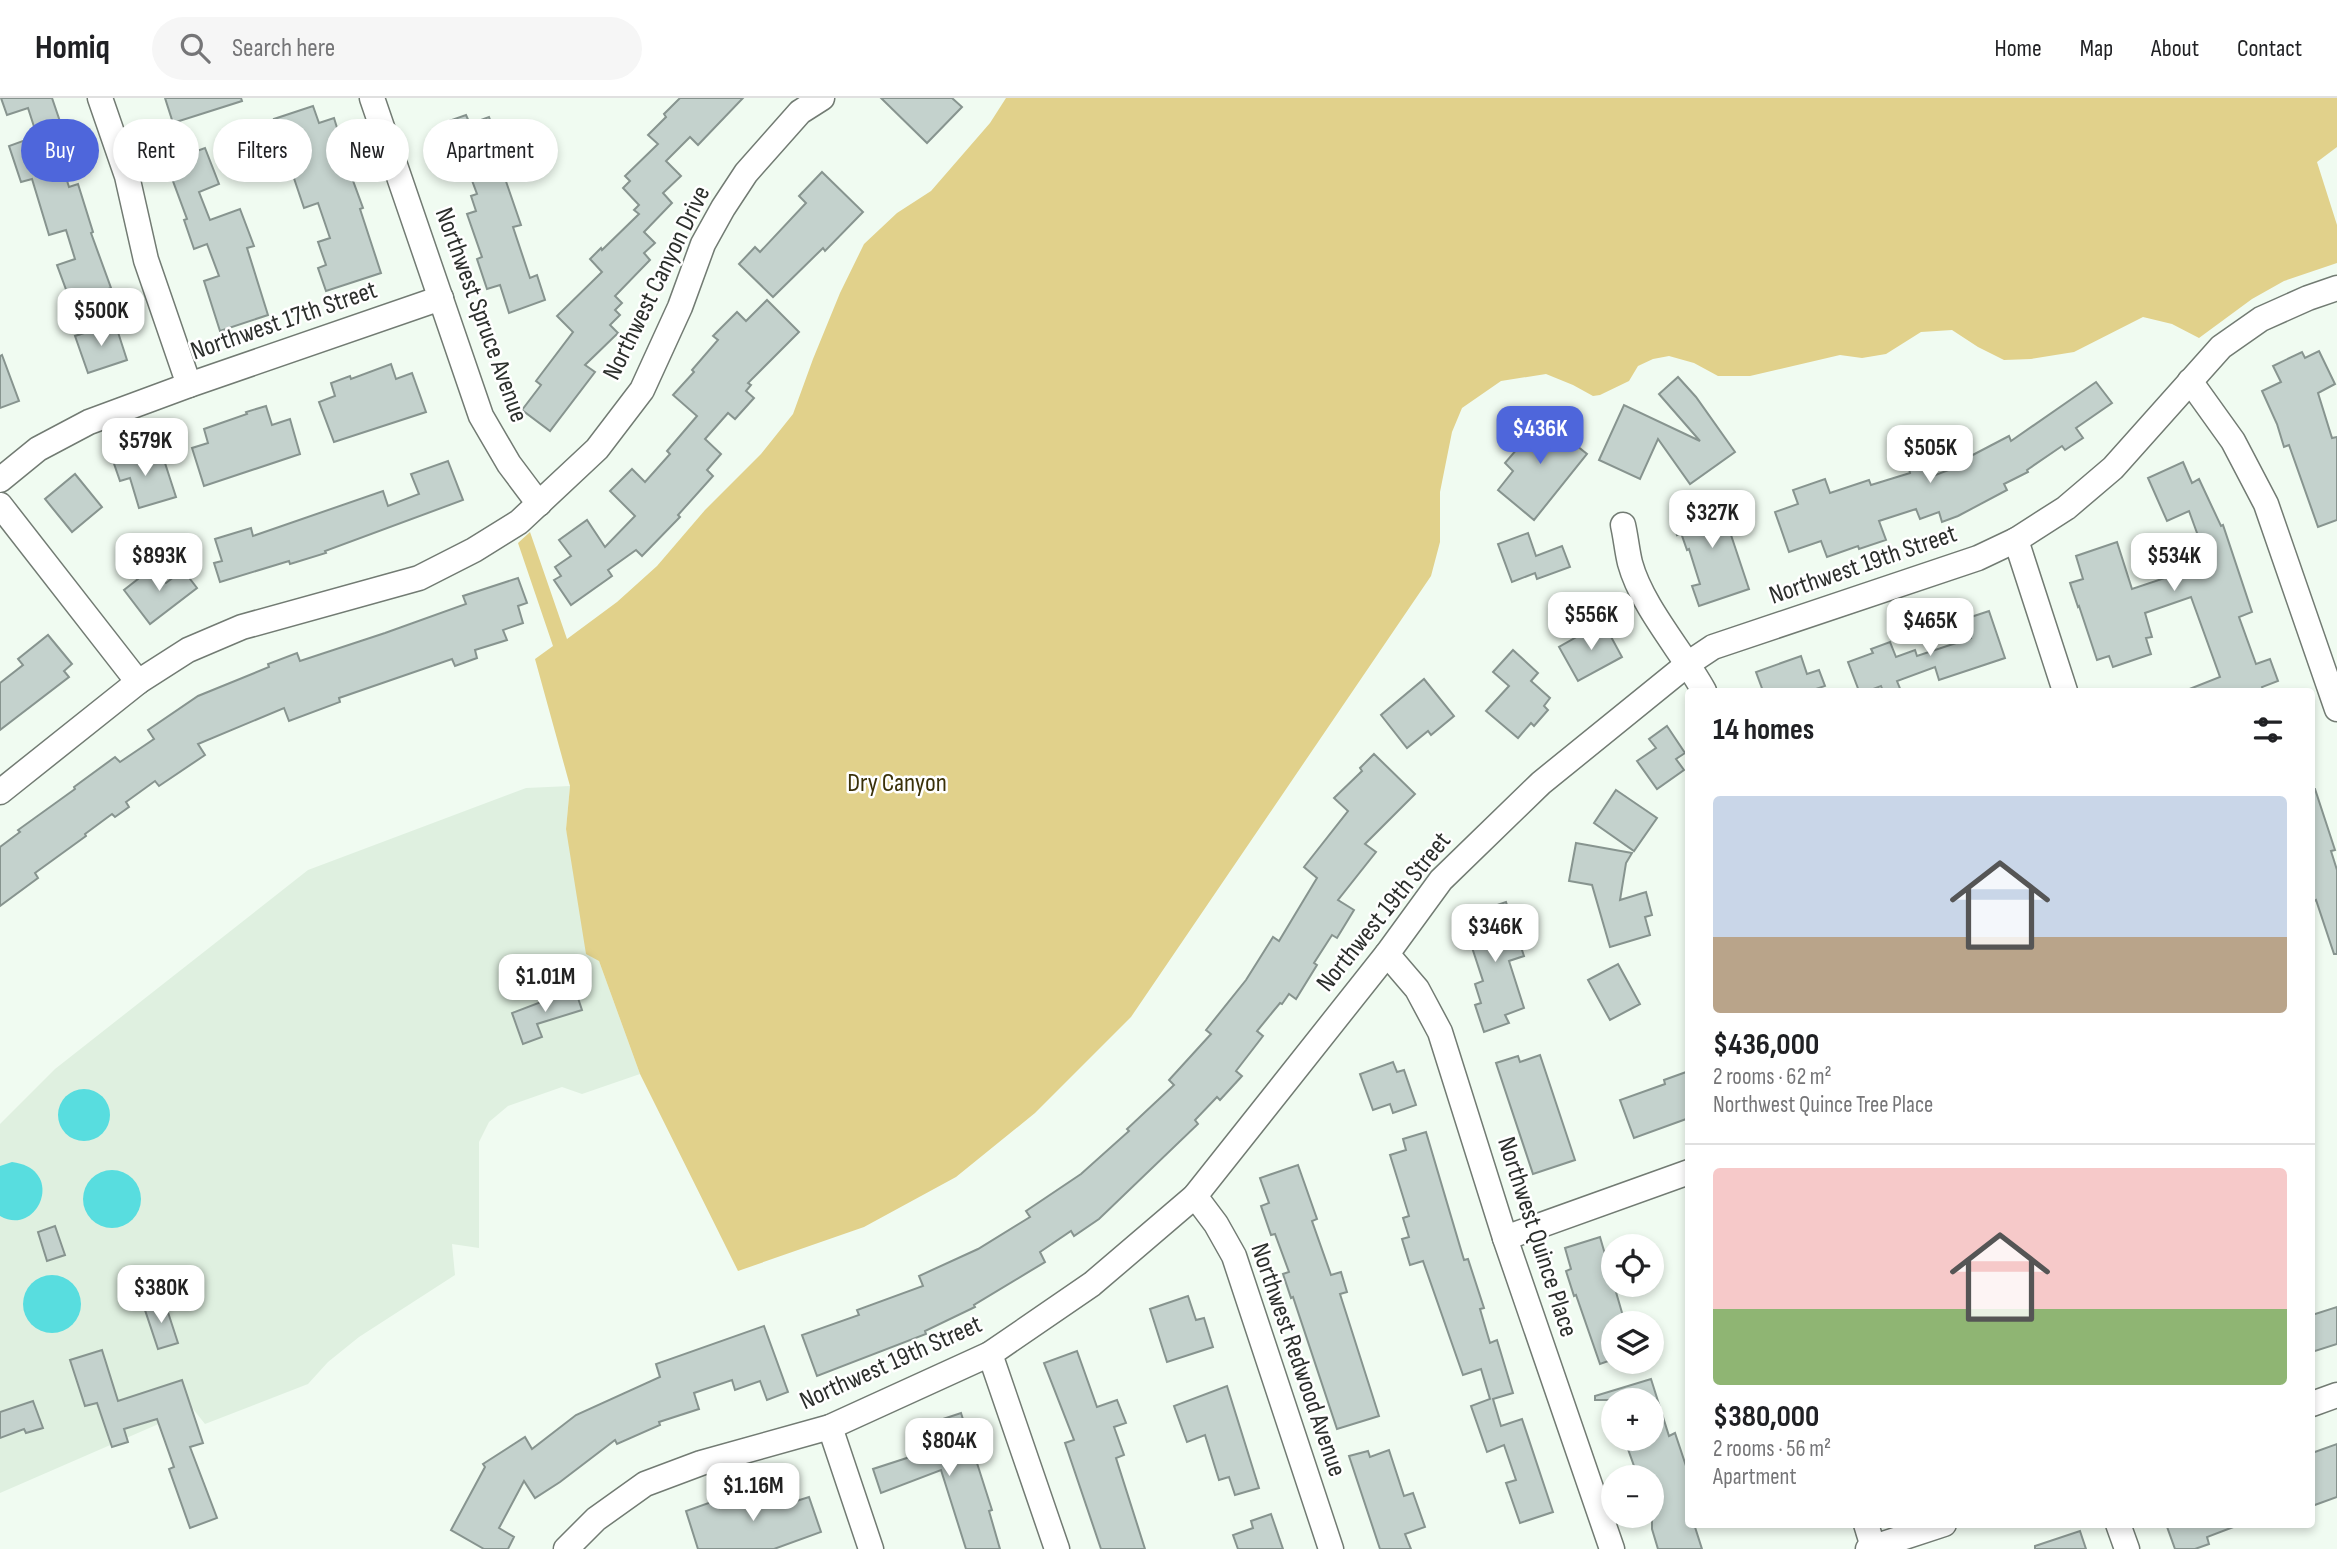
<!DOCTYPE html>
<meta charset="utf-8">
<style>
body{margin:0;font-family:"Sofia Sans Condensed",sans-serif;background:#f6f6f6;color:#202124;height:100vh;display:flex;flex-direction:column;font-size:26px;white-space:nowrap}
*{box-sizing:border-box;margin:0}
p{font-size:23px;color:#757577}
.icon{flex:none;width:38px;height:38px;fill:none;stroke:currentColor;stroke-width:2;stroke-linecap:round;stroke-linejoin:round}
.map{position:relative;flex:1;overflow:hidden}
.panel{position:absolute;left:1685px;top:590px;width:630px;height:840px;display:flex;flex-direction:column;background:#fff;border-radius:7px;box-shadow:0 4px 10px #0003}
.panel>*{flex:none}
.banner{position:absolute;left:21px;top:21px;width:665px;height:63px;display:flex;gap:14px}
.tools{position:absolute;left:1601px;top:1136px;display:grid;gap:14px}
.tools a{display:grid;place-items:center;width:63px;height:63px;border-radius:50%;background:#fff;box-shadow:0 4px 10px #0003;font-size:35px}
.price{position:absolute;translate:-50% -60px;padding:0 16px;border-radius:14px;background:#fff;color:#222;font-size:23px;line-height:46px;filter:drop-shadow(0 2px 4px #0008)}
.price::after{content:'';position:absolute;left:50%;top:42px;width:21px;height:16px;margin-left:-10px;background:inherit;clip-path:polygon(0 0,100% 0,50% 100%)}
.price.active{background:#4e66db;color:#fff}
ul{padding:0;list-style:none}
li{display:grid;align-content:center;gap:14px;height:371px;padding:0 28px}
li+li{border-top:2px solid #e0e0e0}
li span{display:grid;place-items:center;height:217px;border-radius:7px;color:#555}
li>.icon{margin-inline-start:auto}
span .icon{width:126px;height:126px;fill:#fffc;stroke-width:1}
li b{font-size:30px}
h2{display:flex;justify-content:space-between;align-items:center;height:84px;padding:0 28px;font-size:30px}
.chip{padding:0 24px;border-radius:32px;background:#fff;box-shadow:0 4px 10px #0003;font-size:24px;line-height:63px}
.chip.active{background:#4e66db;color:#fff}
header{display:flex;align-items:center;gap:42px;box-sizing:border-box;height:98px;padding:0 35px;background:#fff;border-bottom:2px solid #e0e0e0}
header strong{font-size:33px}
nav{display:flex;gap:38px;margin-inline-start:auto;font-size:24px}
.search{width:490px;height:63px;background:#f6f6f6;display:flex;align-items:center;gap:18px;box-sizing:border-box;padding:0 24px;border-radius:38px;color:#757577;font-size:26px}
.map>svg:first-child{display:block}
.built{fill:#dff0e0}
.green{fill:#e1d18b}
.water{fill:#58dddf}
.building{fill:#c4d2cd;stroke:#87948f;stroke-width:2}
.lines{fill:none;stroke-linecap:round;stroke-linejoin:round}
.minor-casing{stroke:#727b73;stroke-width:27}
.minor{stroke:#fff;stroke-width:24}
.labels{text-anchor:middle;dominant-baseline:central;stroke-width:5;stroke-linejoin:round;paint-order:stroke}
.street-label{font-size:26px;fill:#2c2f2c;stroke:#fff}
.park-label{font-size:26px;fill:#3a3108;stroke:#fff}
</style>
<header>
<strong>Homiq</strong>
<div class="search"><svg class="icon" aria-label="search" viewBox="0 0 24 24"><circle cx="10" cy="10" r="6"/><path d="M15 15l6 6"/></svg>Search here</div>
<nav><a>Home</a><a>Map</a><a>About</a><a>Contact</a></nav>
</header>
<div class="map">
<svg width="2337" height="1451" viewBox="0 0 2337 1451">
<rect width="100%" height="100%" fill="#f0fbf1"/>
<path class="built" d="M570,688L566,731L599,863L640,976L582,996L562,989L508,1008L489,1024L479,1044V1150L452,1146L455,1177L359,1239L328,1264L308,1286L205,1326L193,1311L0,1395V1026L55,971L308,772L526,690Z"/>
<path class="green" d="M1006,0H2337V49L2317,64L2337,127V165L2284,183L2252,201L2199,240L2172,226L2143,219L2074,254L2031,261L2004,262L1978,249L1952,232L1921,234L1886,256L1862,260L1840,257L1750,278H1718L1694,265L1669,258L1653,261L1638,268L1629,283L1600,297L1593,298L1573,287L1546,276L1501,283L1462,310L1452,334L1440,394V444L1431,478L1131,919L1035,1015L956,1079L864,1129L738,1173L640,976L599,863L586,856L566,731L570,688L535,561L553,548L518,445L530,434L567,541L617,504L657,468L705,412L761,356L793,316L813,261L840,195L864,146L897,115L931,93L990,25Z"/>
<g class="water">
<circle cx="84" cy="1017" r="26"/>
<path d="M12,1064C67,1071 38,1140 0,1118V1068Z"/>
<circle cx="112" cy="1101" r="29"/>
<circle cx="52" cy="1206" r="29"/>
</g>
<g class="building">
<path d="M1,0H52L69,50L58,54L69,89L78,86L93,134L91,135L111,190L71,205L57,167L75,161L66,132L49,137L32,81L21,84L9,48L37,38L28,10L7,17Z"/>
<path d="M165,0H241L242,3L173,25Z"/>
<path d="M680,0H743L698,47L690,39L666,63L681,78L663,95L672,105L644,134L655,145L644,155L650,162L615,198L622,205L615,212L620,217L610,227L618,235L585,267L595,274L550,333L522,312L541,287L536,283L573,234L557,218L602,174L590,161L601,150L602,152L639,116L634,112L639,107L623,90L630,83L625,78L658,46L648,37L666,19L664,16Z"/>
<path d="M881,0H952L962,9L927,45Z"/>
<path d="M313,8L319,25L334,20L343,49L341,50L363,110L360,111L381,175L326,193L318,170L326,167L318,144L330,140L318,105L304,110L274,21Z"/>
<path d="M466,17L470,26L489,19L506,64L500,66L521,127L513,129L530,180L537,177L545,202L509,215L500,187L487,191L477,161L482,159L467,116L476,113L471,98L477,96L461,53L455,55L443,25Z"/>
<path d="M205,50L219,86L199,94L210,122L240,111L254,148L247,150L268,217L220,233L204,183L219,178L207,146L194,151L184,122L187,121L170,75L176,73L172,62Z"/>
<path d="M822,74L863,114L825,153L823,150L773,199L739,166L755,149L760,154L806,105L799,98Z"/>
<path d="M767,202L799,234L748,285L751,287L746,293L754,300L735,321L728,315L705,341L721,356L707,372L713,378L678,417L680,419L642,458L636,452L608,472L612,478L571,507L554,482L561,478L555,469L571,458L559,442L587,422L605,449L635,418L610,393L632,371L645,384L670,356L667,353L697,318L673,297L694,274L692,272L718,242L713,238L737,214L746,223Z"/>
<path d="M115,225L127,262L88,275L75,238Z"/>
<path d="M2319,253L2335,286L2318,295L2332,340L2337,339V422L2318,429L2289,347L2284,349L2277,326L2262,293L2281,284L2273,268L2302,254L2305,260Z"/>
<path d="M2,257L19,303L0,310V258Z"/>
<path d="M391,266L396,281L412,275L426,314L334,344L319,304L335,298L331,285L350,278L351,281Z"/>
<path d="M1678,279L1696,299L1735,354L1690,386L1658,341L1640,381L1599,362L1624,307L1700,343L1659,296Z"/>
<path d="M2096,284L2112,305L2076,330L2083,340L2065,352L2062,348L2027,372L2028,374L2004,386L2007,392L1958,418L1942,424L1939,414L1920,421L1916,411L1879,423L1886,442L1859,451L1858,448L1827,459L1821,443L1789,454L1775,414L1798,406L1793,392L1825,381L1830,395L1869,382L1871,387L1910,375L1908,367L1927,360L1933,378L1967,365L1965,361L2009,338L2011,343Z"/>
<path d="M266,308L272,327L290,321L300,356L204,388L192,350L208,345L204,331L247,316L246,314Z"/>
<path d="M1537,316L1587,356L1534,422L1498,392L1513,373L1505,365L1518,350L1513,346Z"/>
<path d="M140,351L146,367L164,362L176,399L139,410L130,380L120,383L112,360Z"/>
<path d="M448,363L463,402L325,453L326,455L290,466L289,463L220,484L214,465L222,463L215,441L251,430L253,438L383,393L388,408L419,396L411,376Z"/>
<path d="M2183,364L2192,385L2199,381L2221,428L2223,427L2252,514L2239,519L2256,566L2270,561L2278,583L2262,589L2263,593H2187V592L2220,579L2191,499L2145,515L2152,539L2146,540L2151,556L2113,569L2109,558L2097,562L2079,508L2078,509L2070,485L2083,481L2076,458L2117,444L2132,491L2174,477L2167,458L2201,446L2189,413L2167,423L2148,380Z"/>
<path d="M75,376L102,409L72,434L45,401Z"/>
<path d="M1728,399L1739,435L1731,437L1749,491L1699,508L1692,488L1700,486L1689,451L1687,452L1681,435L1677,437L1671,417Z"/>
<path d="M1528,435L1536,458L1562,448L1570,469L1537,481L1535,475L1512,484L1498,446Z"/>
<path d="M152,470L166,485L183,472L197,490L150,526L124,492Z"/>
<path d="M518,480L527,505L518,508L523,525L503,532L507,542L475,552L477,560L455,568L452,561L339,600L340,604L289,623L284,610L198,646L205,657L159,688L155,683L126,704L129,709L115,719L112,716L85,736L86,738L35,775L38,780L0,808V749L20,734L18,732L75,691L74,689L115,659L120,664L154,641L148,632L198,598L269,569L268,566L297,555L300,563L385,535L466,506L463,498Z"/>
<path d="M1989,513L2005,560L1939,582L1935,569L1897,583L1901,593H1883L1881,588L1868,593H1859L1848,564L1873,555L1871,551L1890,544L1896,559L1915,552L1917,558L1971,540L1965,521Z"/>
<path d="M1603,524L1622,559L1578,583L1559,549Z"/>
<path d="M48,537L72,566L64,573L69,579L0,632V585L23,567L18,561Z"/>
<path d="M1513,552L1538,575L1531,583L1550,600L1544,608L1548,612L1534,628L1531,625L1518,640L1486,613L1509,588L1493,574Z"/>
<path d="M1801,558L1807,576L1819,572L1825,588L1810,593H1763L1756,574Z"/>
<path d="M1424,581L1454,618L1431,637L1428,633L1407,650L1381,617Z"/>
<path d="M1667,628L1685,655L1676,661L1684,672L1657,691L1637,663L1656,650L1649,641Z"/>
<path d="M1374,656L1415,696L1365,746L1376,754L1338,802L1354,812L1337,840L1332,837L1314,865L1317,867L1296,901L1289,896L1282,906L1280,905L1257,933L1263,938L1236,973L1242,978L1220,1002L1217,999L1195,1022L1198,1026L1099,1121L1074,1138L1071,1133L1040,1154L1045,1164L974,1207L975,1209L925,1233L926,1236L817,1278L802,1237L859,1217L857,1212L923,1188L919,1178L978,1151L1030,1119L1026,1113L1081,1076L1129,1033L1127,1031L1174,987L1169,982L1211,936L1206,932L1246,882L1273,839L1279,843L1317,780L1304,769L1348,713L1334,700L1362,673L1360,670Z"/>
<path d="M2312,691H2315L2335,752L2331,753L2337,772V856H2334L2316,802L2312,804Z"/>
<path d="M1616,692L1657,720L1634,753L1594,725Z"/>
<path d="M1576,745L1632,755L1626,765L1620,802L1646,794L1652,817L1645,819L1650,837L1610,849L1592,787L1569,783Z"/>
<path d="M1506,804L1524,858L1509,863L1524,910L1505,917L1509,925L1484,934L1475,907L1481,905L1475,886L1483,883L1462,819Z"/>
<path d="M1618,866L1640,906L1610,922L1588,882Z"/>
<path d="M575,891L582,912L537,926L542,939L523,946L512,915Z"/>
<path d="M1540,957L1575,1062L1533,1076L1496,965L1518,958L1520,964Z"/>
<path d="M1393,964L1397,974L1404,972L1416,1007L1393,1015L1390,1006L1373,1012L1360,976Z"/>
<path d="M1689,973V1020L1634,1040L1620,1002L1665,986L1664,982Z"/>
<path d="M1426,1034L1464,1162L1468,1161L1484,1210L1480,1211L1490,1245L1497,1242L1513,1295L1493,1301L1501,1328L1522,1321L1553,1414L1520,1425L1506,1385L1516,1382L1504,1347L1487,1354L1471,1308L1490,1301L1481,1271L1463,1277L1423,1163L1410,1167L1402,1141L1409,1139L1403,1120L1409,1118L1390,1057L1406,1052L1403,1041Z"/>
<path d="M1298,1067L1317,1121L1312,1123L1331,1177L1341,1174L1347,1194L1340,1196L1379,1318L1337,1331L1293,1199L1291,1200L1283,1176L1289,1174L1275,1136L1271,1137L1261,1108L1269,1105L1260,1080Z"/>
<path d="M55,1128L65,1157L47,1163L38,1134Z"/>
<path d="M1600,1139L1625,1225H1614V1261L1600,1266L1576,1197L1574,1198L1566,1173L1571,1171L1565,1150Z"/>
<path d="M1188,1198L1196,1222L1204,1220L1213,1249L1167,1264L1150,1211Z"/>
<path d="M164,1202L178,1245L158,1251L144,1209Z"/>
<path d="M2337,1209V1246L2312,1254V1217Z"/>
<path d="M764,1228L788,1294L767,1302L760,1283L735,1292L732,1282L694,1295L699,1311L659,1324L660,1327L617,1346L615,1342L560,1384L535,1400L524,1383L499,1430L514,1439L508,1451H484L451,1432L485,1369L483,1366L525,1339L532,1351L576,1317L660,1279L656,1266Z"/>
<path d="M102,1252L118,1303L182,1282L203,1345L190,1349L217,1420L190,1430L169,1371L174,1369L157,1321L124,1331L128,1344L112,1349L97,1305L85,1308L70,1262Z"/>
<path d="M1077,1253L1097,1309L1117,1302L1126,1325L1114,1329L1124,1357L1116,1360L1145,1451H1101L1065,1345L1074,1342L1044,1265Z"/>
<path d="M1651,1281L1669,1338L1675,1335L1689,1377V1426H1694L1702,1451H1658L1652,1431V1379H1638L1624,1340H1652V1302H1595V1298Z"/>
<path d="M1227,1288L1259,1390L1235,1397L1229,1379L1219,1382L1205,1337L1187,1344L1174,1308Z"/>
<path d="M33,1303L43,1330L26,1335L24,1331L0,1340V1314Z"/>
<path d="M961,1315L992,1412L989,1413L1000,1451H966L941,1372L881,1395L873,1371L916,1357L914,1350L925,1346L919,1329Z"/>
<path d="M2337,1346V1399L2312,1408V1355Z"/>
<path d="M1389,1352L1404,1398L1413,1395L1425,1429L1405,1436L1411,1451H1380L1349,1358L1368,1353L1370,1359Z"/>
<path d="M780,1388L787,1406L809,1399L821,1434L774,1451H698L686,1413L717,1402L720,1410Z"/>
<path d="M1271,1416L1283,1451H1238L1233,1437L1253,1430L1251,1423Z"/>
<path d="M2166,1426H2236V1428L2207,1439L2209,1446L2195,1451H2175Z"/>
<path d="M2080,1433L2086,1451H2035V1448Z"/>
</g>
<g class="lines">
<defs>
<g id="minor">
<path d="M100,0L127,78L146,162L189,287"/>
<path d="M372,0L481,318L509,366L539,406"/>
<path d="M2190,283L2233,343L2266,406L2337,611"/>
<path d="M0,382L38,351L89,324L189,287L441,200"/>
<path d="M0,407L138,584"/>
<path d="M1623,427C1626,440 1627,453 1630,465C1642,509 1682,553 1704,593"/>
<path d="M2016,442L2065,593"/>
<path d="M0,694L138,584L188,552L242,529L419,480L474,452L519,424L597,351L642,292L680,209L703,146L723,110L746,75L800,14L822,0"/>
<path d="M1387,856L1417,891L1440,934L1505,1140L1612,1451"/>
<path d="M1195,1098L1216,1126L1234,1158L1331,1451"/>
<path d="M1505,1140L1689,1074"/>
<path d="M990,1256L1057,1451"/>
<path d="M2312,1306L2337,1297"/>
<path d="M830,1329L871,1451"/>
<path d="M1866,1426L1873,1449"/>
<path d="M2118,1426L2127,1451"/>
<path d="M566,1451L596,1421L645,1386L701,1365L830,1329L990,1256L1092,1186L1195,1098L1387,856L1441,782L1541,685L1689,565L1713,549L1978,460L2016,442L2066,410L2113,370L2221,249L2261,221L2308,200L2337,190"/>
<path d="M1868,1451L1944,1426"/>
</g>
</defs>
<use href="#minor" class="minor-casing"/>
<use href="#minor" class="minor"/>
</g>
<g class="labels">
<g class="street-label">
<text transform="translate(657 185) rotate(-64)">Northwest Canyon Drive</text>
<text transform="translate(481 217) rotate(70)">Northwest Spruce Avenue</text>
<text transform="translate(284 223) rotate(-19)">Northwest 17th Street</text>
<text transform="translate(1863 467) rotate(-19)">Northwest 19th Street</text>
<text transform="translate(1384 814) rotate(-51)">Northwest 19th Street</text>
<text transform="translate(1537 1139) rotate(72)">Northwest Quince Place</text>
<text transform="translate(1298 1262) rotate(71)">Northwest Redwood Avenue</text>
<text transform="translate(891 1265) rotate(-24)">Northwest 19th Street</text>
</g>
<g class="park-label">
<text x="897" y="685">Dry Canyon</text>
</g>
</g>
</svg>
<div class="tools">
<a><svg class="icon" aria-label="locate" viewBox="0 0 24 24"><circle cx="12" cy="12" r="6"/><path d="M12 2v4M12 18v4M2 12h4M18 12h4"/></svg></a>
<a><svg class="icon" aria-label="layers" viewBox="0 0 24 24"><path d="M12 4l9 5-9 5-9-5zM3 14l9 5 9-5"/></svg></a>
<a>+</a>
<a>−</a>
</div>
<b class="price" style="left:101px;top:250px">$500K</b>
<b class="price active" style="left:1540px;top:368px">$436K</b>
<b class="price" style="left:145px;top:380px">$579K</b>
<b class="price" style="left:1930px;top:387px">$505K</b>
<b class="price" style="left:1712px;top:452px">$327K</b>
<b class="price" style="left:159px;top:495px">$893K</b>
<b class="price" style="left:2174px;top:495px">$534K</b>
<b class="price" style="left:1591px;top:554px">$556K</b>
<b class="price" style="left:1930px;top:560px">$465K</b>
<b class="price" style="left:1495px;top:866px">$346K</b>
<b class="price" style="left:545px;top:916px">$1.01M</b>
<b class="price" style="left:161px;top:1227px">$380K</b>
<b class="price" style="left:949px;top:1380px">$804K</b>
<b class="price" style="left:753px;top:1425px">$1.16M</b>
<div class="banner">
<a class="chip active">Buy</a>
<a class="chip">Rent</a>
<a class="chip">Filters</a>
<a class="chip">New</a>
<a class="chip">Apartment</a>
</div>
<section class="panel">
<h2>14 homes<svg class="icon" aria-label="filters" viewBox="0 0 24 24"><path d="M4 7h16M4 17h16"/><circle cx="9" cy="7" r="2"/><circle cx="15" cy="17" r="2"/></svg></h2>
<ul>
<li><span style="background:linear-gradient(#c9d6e8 65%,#b9a48a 0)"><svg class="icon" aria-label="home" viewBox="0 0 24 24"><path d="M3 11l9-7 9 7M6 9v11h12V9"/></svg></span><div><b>$436,000</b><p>2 rooms · 62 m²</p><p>Northwest Quince Tree Place</p></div></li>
<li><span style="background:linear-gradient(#f6c9c9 65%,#8fb573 0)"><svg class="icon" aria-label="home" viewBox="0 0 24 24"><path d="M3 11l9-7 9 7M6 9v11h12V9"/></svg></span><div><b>$380,000</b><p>2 rooms · 56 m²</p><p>Apartment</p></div></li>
</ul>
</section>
</div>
